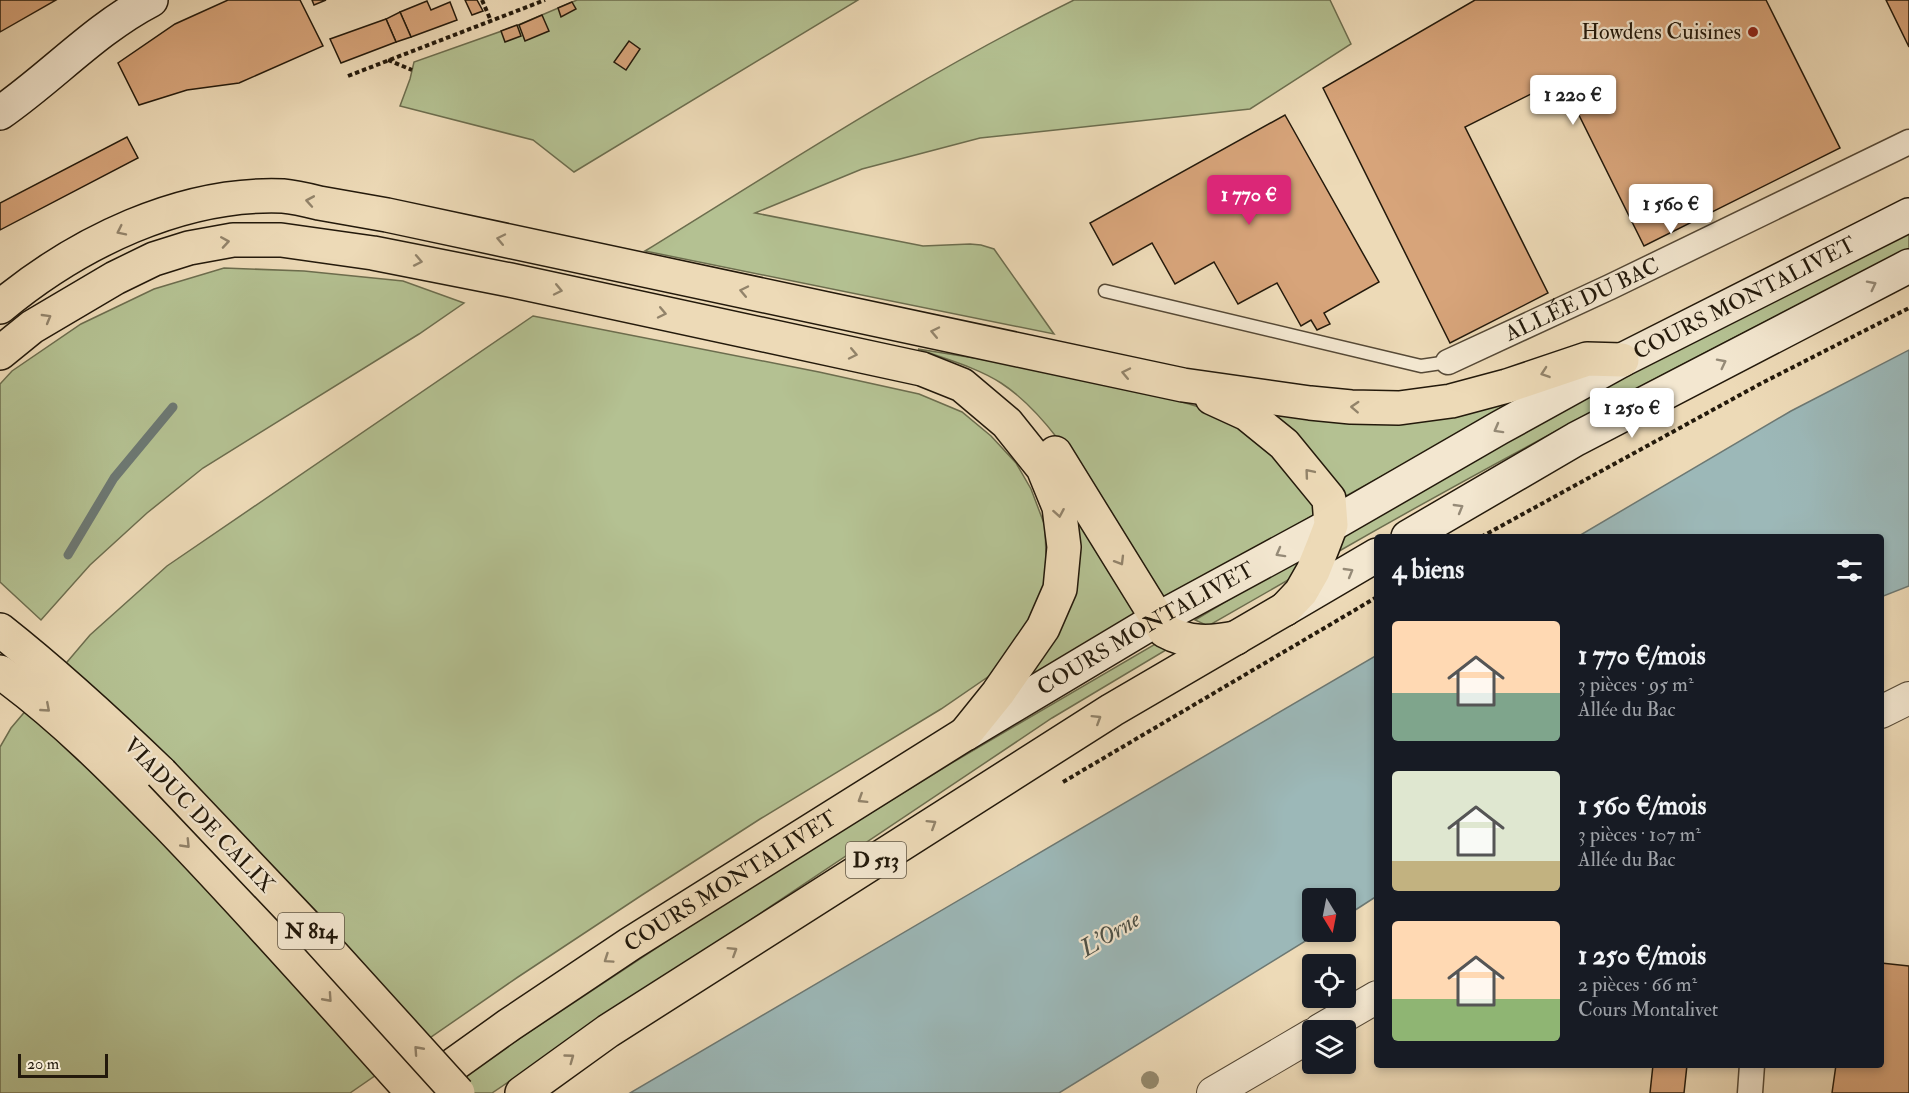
<!DOCTYPE html>
<html lang="fr">
<meta charset="utf-8">
<style>
body{margin:0;font-family:"IM FELL Double Pica",serif;background:#242831;color:#f1f3f6;height:100vh;display:flex;flex-direction:column;font-size:22px;white-space:nowrap}
*{box-sizing:border-box;margin:0}
p{font-size:20px;color:#9ea1a6}
.icon{flex:none;width:33px;height:33px;fill:none;stroke:currentColor;stroke-width:2;stroke-linecap:round;stroke-linejoin:round}
.map{position:relative;flex:1;overflow:hidden}
.sheet{position:absolute;left:1374px;top:534px;width:510px;height:534px;display:flex;flex-direction:column;background:#171b24;border-radius:6px;box-shadow:0 3px 9px #0003}
.sheet>*{flex:none}
.needle{width:39px;rotate:170deg}
.buttons{position:absolute;left:1302px;top:888px;display:grid;gap:12px}
.buttons a{display:grid;place-items:center;width:54px;height:54px;border-radius:6px;background:#171b24;box-shadow:0 3px 9px #0003;font-size:30px}
.scale{position:absolute;left:18px;bottom:15px;width:90px;box-sizing:border-box;padding-left:6px;border:3px solid #23190b;border-top:0;font-size:16px;line-height:21px;white-space:nowrap;color:#23190b;-webkit-text-stroke:4px #f3e7d0;paint-order:stroke}
.price{position:absolute;translate:-50% -51px;padding:0 14px;border-radius:6px;background:#fff;color:#222;font-size:20px;line-height:39px;filter:drop-shadow(0 2px 3px #0008)}
.price::after{content:'';position:absolute;left:50%;top:36px;width:18px;height:14px;margin-left:-9px;background:inherit;clip-path:polygon(0 0,100% 0,50% 100%)}
.price.on{background:#db2777;color:#fff}
ul{padding:0;list-style:none}
li{display:flex;align-items:center;gap:18px;height:150px;padding:0 18px}
li span{display:grid;place-items:center;flex:none;width:168px;height:120px;border-radius:6px;color:#555}
li>.icon{margin-inline-start:auto}
span .icon{width:72px;height:72px;fill:#fffc;stroke-width:1}
li b{font-size:26px}
h2{display:flex;justify-content:space-between;align-items:center;height:72px;padding:0 18px;font-size:26px}
.map>svg:first-child{display:block}
.green{fill:#b4c192;stroke:#6c6d4e;stroke-width:1.5}
.water{fill:#9cb8b8;stroke:#6c7873;stroke-width:1.5}
.lines{fill:none;stroke-linecap:round;stroke-linejoin:round}
.stream{stroke:#6c7873;stroke-width:9}
.building{fill:#d7a47a;stroke:#23190b;stroke-width:1.5}
.service-casing{stroke:#564936;stroke-width:15}
.minor-casing{stroke:#564936;stroke-width:27}
.tertiary-casing{stroke:#564936;stroke-width:34}
.secondary-casing{stroke:#23190b;stroke-width:36}
.primary-casing{stroke:#23190b;stroke-width:36}
.trunk-casing{stroke:#23190b;stroke-width:36}
.path{stroke:#23190b;stroke-width:4;stroke-dasharray:4.5 3;stroke-linecap:butt}
.service{stroke:#f3e7d0;stroke-width:12}
.minor{stroke:#f3e7d0;stroke-width:24}
.tertiary{stroke:#f3e7d0;stroke-width:32}
.secondary{stroke:#f3e7d0;stroke-width:33}
.primary{stroke:#eddab7;stroke-width:33}
.trunk{stroke:#eddab7;stroke-width:33}
.trunk-bridge-casing{stroke:#23190b;stroke-width:36;stroke-linecap:butt}
.trunk-bridge{stroke:#eddab7;stroke-width:33}
.tree{fill:#968b6f}
.oneway{stroke:#92836a}
.oneway2{stroke:#958a77}
.poi-dot{fill:#8f2418;stroke:#f3e7d0;stroke-width:2}
.labels{text-anchor:middle;dominant-baseline:central;stroke-width:4.5;stroke-linejoin:round;paint-order:stroke}
.shield{fill:#f3e7d0;stroke:#615746;stroke-width:1.5}
.shield-label{font-size:21px;font-weight:bold;fill:#23190b}
.poi-label{font-size:22px;fill:#23190b;stroke:#f3e7d0;text-anchor:end}
.street-label{font-size:22px;fill:#23190b;stroke:#f3e7d0}
.water-label{font-size:24px;font-style:italic;fill:#4d5148;stroke:#f3e7d0}
</style>
<div class="map">
<svg width="1909" height="1093" viewBox="0 0 1909 1093">
<rect width="100%" height="100%" fill="#eddab7"/>
<filter id="stains"><feTurbulence type="fractalNoise" baseFrequency=".00333" numOctaves="4"/><feColorMatrix values="0 0 0 0 .2 0 0 0 0 .09 0 0 0 0 .02 0 0 0 .5 -.17"/></filter>
<radialGradient id="worn" r=".72"><stop offset=".6" stop-color="#630" stop-opacity="0"/><stop offset="1" stop-color="#630" stop-opacity=".3"/></radialGradient>
<g class="green">
<path d="M577,0H858L574,172L533,140L400,106L410,79L414,62L516,26Z"/>
<path d="M1074,0H1330L1351,44L1250,109L980,138L862,169L755,213L923,246L970,244L981,245L994,249L1054,334L645,251C786,164 925,73 1074,0Z"/>
<path d="M1909,233V249C1715,346 1522,446 1334,554L1337,536L1564,408Z"/>
<path d="M224,268L304,271L403,281L464,303L419,334L203,468L147,513L90,565L41,620L0,582V384L12,371L81,324L154,289Z"/>
<path d="M533,316L819,372L919,394L962,412L991,436L1016,463L1031,489L1045,526L1046,557L1045,586L1035,614L995,672L941,709L760,819L642,895L518,977L350,1093H0V747L11,728L90,635L167,566Z"/>
<path d="M918,349L993,361L1165,397L1206,409L1237,424L1299,472L1317,513L1164,602L1058,439C1041,417 1024,398 1001,383C976,367 945,359 918,349Z"/>
<path d="M1575,370L1346,496L1273,424L1270,404L1359,419Z"/>
<path d="M1063,492L1139,613L1018,686L1044,649Z"/>
<path d="M1312,550L1309,568L1208,626L1195,620Z"/>
<path d="M1157,643L1171,647L1052,718L492,1093H437L723,904L955,761Z"/>
</g>
<g class="water">
<path d="M1909,350V586L1881,597V537H1577L1791,411Z"/>
<path d="M1377,655V896L1346,916V898H1312V932H1320L1059,1093H630Z"/>
</g>
<g class="lines">
<path class="stream" d="M68,555L114,478L173,407"/>
</g>
<g class="building">
<path d="M0,0H56L0,32Z"/>
<path d="M228,0H300L323,46L239,83L187,90L139,105L118,63L175,24Z"/>
<path d="M312,0H326L314,5Z"/>
<path d="M465,0H477L483,11L472,15Z"/>
<path d="M1475,0H1766L1840,148L1644,246L1561,79L1465,127L1548,293L1450,343L1323,88Z"/>
<path d="M1886,0H1909V47Z"/>
<path d="M427,1L431,10L450,2L457,20L411,37L400,12Z"/>
<path d="M572,2L576,9L561,17L558,8Z"/>
<path d="M400,12L411,37L396,42L386,19Z"/>
<path d="M542,15L549,31L525,41L519,25Z"/>
<path d="M386,19L396,42L341,63L330,39Z"/>
<path d="M517,25L521,36L505,42L501,31Z"/>
<path d="M629,41L640,49L626,70L614,62Z"/>
<path d="M1285,115L1379,282L1324,313L1330,324L1317,330L1311,320L1301,326L1277,283L1238,304L1214,262L1175,284L1152,243L1113,265L1090,223Z"/>
<path d="M127,137L138,158L0,230V203Z"/>
<path d="M1881,963L1909,966V1093H1832L1836,1065H1881Z"/>
<path d="M1653,1065H1687L1684,1093H1650Z"/>
</g>
<g class="lines">
<defs>
<path id="service" d="M1105,291L1421,366L1448,362"/>
<g id="minor">
<path id="s1" d="M1448,362L1610,287L1909,142"/>
<path d="M1750,1093L1752,1065"/>
</g>
<g id="tertiary">
<path d="M1881,712L1909,698"/>
<path d="M1320,1030L1377,997"/>
<path d="M1213,1093L1312,1035"/>
</g>
<g id="secondary">
<path d="M0,113C52,77 95,29 151,0"/>
<path d="M1408,537L1576,439L1909,266"/>
<path d="M1285,609L1377,555"/>
<path id="s2" d="M967,733L1156,620L1331,525L1499,428L1622,360L1909,215"/>
</g>
<g id="primary">
<path id="s3" d="M414,1093L509,1025L630,944L965,734"/>
<path d="M522,1093L608,1031L1112,710L1285,609"/>
</g>
<g id="trunk">
<path d="M0,307C77,243 181,192 283,196C295,197 307,200 319,203C342,207 364,211 387,215L1183,385L1310,403L1351,407L1399,408L1451,401L1507,386L1587,359L1622,360"/>
<path d="M0,353L32,327L115,278L154,259L189,248L233,240H281L373,253L510,280L922,369L962,385L1007,423L1043,468L1059,507L1064,547L1060,589L1043,628L998,693L965,734"/>
<path d="M1212,398L1247,414L1284,444L1329,499L1331,525L1323,546L1313,571L1301,592L1285,609"/>
<path d="M1055,453L1165,631C1189,644 1210,643 1236,638"/>
<path d="M0,630C57,675 109,723 161,773"/>
<path d="M0,672C61,716 115,771 168,825C252,912 332,1003 413,1093"/>
</g>
</defs>
<use href="#service" class="service-casing"/>
<use href="#minor" class="minor-casing"/>
<use href="#tertiary" class="tertiary-casing"/>
<use href="#secondary" class="secondary-casing"/>
<use href="#primary" class="primary-casing"/>
<use href="#trunk" class="trunk-casing"/>
<g class="path">
<path d="M482,0L491,21"/>
<path d="M388,60L412,70"/>
<path d="M348,76L545,0"/>
<path d="M1481,537L1760,384L1909,308"/>
<path d="M1063,782L1377,597"/>
</g>
<use href="#service" class="service"/>
<use href="#minor" class="minor"/>
<use href="#tertiary" class="tertiary"/>
<use href="#secondary" class="secondary"/>
<use href="#primary" class="primary"/>
<use href="#trunk" class="trunk"/>
<defs>
<path id="trunk-bridge" d="M161,773L313,933L458,1093"/>
</defs>
<use href="#trunk-bridge" class="trunk-bridge-casing"/>
<use href="#trunk-bridge" class="trunk-bridge"/>
</g>
<circle class="tree" cx="1150" cy="1080" r="9"/>
<defs><path id="oneway-chevron" d="M-2-3.5L2.5 0L-2 3.5" fill="none" stroke-width="1.6" stroke-linecap="round" stroke-linejoin="round" transform="scale(1.5)"/></defs>
<g class="oneway">
<use href="#oneway-chevron" transform="translate(310 201) rotate(-170)"/>
<use href="#oneway-chevron" transform="translate(121 231) rotate(154)"/>
<use href="#oneway-chevron" transform="translate(501 239) rotate(-168)"/>
<use href="#oneway-chevron" transform="translate(225 242) rotate(-9)"/>
<use href="#oneway-chevron" transform="translate(418 261) rotate(11)"/>
<use href="#oneway-chevron" transform="translate(558 290) rotate(12)"/>
<use href="#oneway-chevron" transform="translate(744 291) rotate(-168)"/>
<use href="#oneway-chevron" transform="translate(662 313) rotate(12)"/>
<use href="#oneway-chevron" transform="translate(47 318) rotate(-30)"/>
<use href="#oneway-chevron" transform="translate(935 332) rotate(-168)"/>
<use href="#oneway-chevron" transform="translate(853 354) rotate(12)"/>
<use href="#oneway-chevron" transform="translate(1126 373) rotate(-168)"/>
<use href="#oneway-chevron" transform="translate(1545 373) rotate(161)"/>
<use href="#oneway-chevron" transform="translate(1355 407) rotate(-177)"/>
<use href="#oneway-chevron" transform="translate(1309 473) rotate(-130)"/>
<use href="#oneway-chevron" transform="translate(1059 513) rotate(80)"/>
<use href="#oneway-chevron" transform="translate(1120 561) rotate(59)"/>
<use href="#oneway-chevron" transform="translate(46 708) rotate(41)"/>
<use href="#oneway-chevron" transform="translate(1097 719) rotate(-32)"/>
<use href="#oneway-chevron" transform="translate(862 799) rotate(148)"/>
<use href="#oneway-chevron" transform="translate(932 824) rotate(-32)"/>
<use href="#oneway-chevron" transform="translate(186 844) rotate(46)"/>
<use href="#oneway-chevron" transform="translate(733 951) rotate(-32)"/>
<use href="#oneway-chevron" transform="translate(608 959) rotate(146)"/>
<use href="#oneway-chevron" transform="translate(328 998) rotate(48)"/>
<use href="#oneway-chevron" transform="translate(418 1050) rotate(-132)"/>
<use href="#oneway-chevron" transform="translate(570 1058) rotate(-36)"/>
</g>
<g class="oneway2">
<use href="#oneway-chevron" transform="translate(1872 285) rotate(-27)"/>
<use href="#oneway-chevron" transform="translate(1722 363) rotate(-27)"/>
<use href="#oneway-chevron" transform="translate(1498 429) rotate(151)"/>
<use href="#oneway-chevron" transform="translate(1459 508) rotate(-30)"/>
<use href="#oneway-chevron" transform="translate(1280 553) rotate(151)"/>
<use href="#oneway-chevron" transform="translate(1349 572) rotate(-30)"/>
</g>
<circle class="poi-dot" cx="1753" cy="32" r="6"/>
<g class="labels">
<g class="shield">
<rect x="846" y="842" width="60" height="36" rx="4.5"/>
<rect x="278" y="913" width="66" height="36" rx="4.5"/>
</g>
<g class="shield-label">
<text x="876" y="860">D 513</text>
<text x="311" y="931">N 814</text>
</g>
<g class="poi-label">
<text x="1741" y="32">Howdens Cuisines</text>
</g>
<g class="street-label">
<text stroke="none"><textPath href="#s2" startOffset="891">COURS MONTALIVET</textPath></text>
<text stroke="none"><textPath href="#s1" startOffset="148">ALLÉE DU BAC</textPath></text>
<text stroke="none"><textPath href="#s2" startOffset="207">COURS MONTALIVET</textPath></text>
<text transform="translate(199 815) rotate(46)">VIADUC DE CALIX</text>
<text stroke="none"><textPath href="#s3" startOffset="381">COURS MONTALIVET</textPath></text>
</g>
<g class="water-label">
<text transform="translate(1110 934) rotate(-31)">L'Orne</text>
</g>
</g>
<rect width="100%" height="100%" filter="url(#stains)"/>
<rect width="100%" height="100%" fill="url(#worn)"/>
</svg>
<div class="buttons">
<a><svg class="needle" viewBox="-14 -14 28 28"><path d="M0-13l5 13h-10z" fill="#e53935"/><path d="M0 13l5-13h-10z" fill="#9ea1a6"/></svg></a>
<a><svg class="icon" aria-label="locate" viewBox="0 0 24 24"><circle cx="12" cy="12" r="6"/><path d="M12 2v4M12 18v4M2 12h4M18 12h4"/></svg></a>
<a><svg class="icon" aria-label="layers" viewBox="0 0 24 24"><path d="M12 4l9 5-9 5-9-5zM3 14l9 5 9-5"/></svg></a>
</div>
<div class="scale">20 m</div>
<b class="price" style="left:1573px;top:126px">1 220 €</b>
<b class="price on" style="left:1249px;top:226px">1 770 €</b>
<b class="price" style="left:1671px;top:235px">1 560 €</b>
<b class="price" style="left:1632px;top:439px">1 250 €</b>
<section class="sheet">
<h2>4 biens<svg class="icon" aria-label="filters" viewBox="0 0 24 24"><path d="M4 7h16M4 17h16"/><circle cx="9" cy="7" r="2"/><circle cx="15" cy="17" r="2"/></svg></h2>
<ul>
<li><span style="background:linear-gradient(#ffd9b3 60%,#7fa58c 0)"><svg class="icon" aria-label="home" viewBox="0 0 24 24"><path d="M3 11l9-7 9 7M6 9v11h12V9"/></svg></span><div><b>1 770 €/mois</b><p>3 pièces · 95 m²</p><p>Allée du Bac</p></div></li>
<li><span style="background:linear-gradient(#dfe7d0 75%,#c2b280 0)"><svg class="icon" aria-label="home" viewBox="0 0 24 24"><path d="M3 11l9-7 9 7M6 9v11h12V9"/></svg></span><div><b>1 560 €/mois</b><p>3 pièces · 107 m²</p><p>Allée du Bac</p></div></li>
<li><span style="background:linear-gradient(#ffd9b3 65%,#8fb573 0)"><svg class="icon" aria-label="home" viewBox="0 0 24 24"><path d="M3 11l9-7 9 7M6 9v11h12V9"/></svg></span><div><b>1 250 €/mois</b><p>2 pièces · 66 m²</p><p>Cours Montalivet</p></div></li>
</ul>
</section>
</div>
